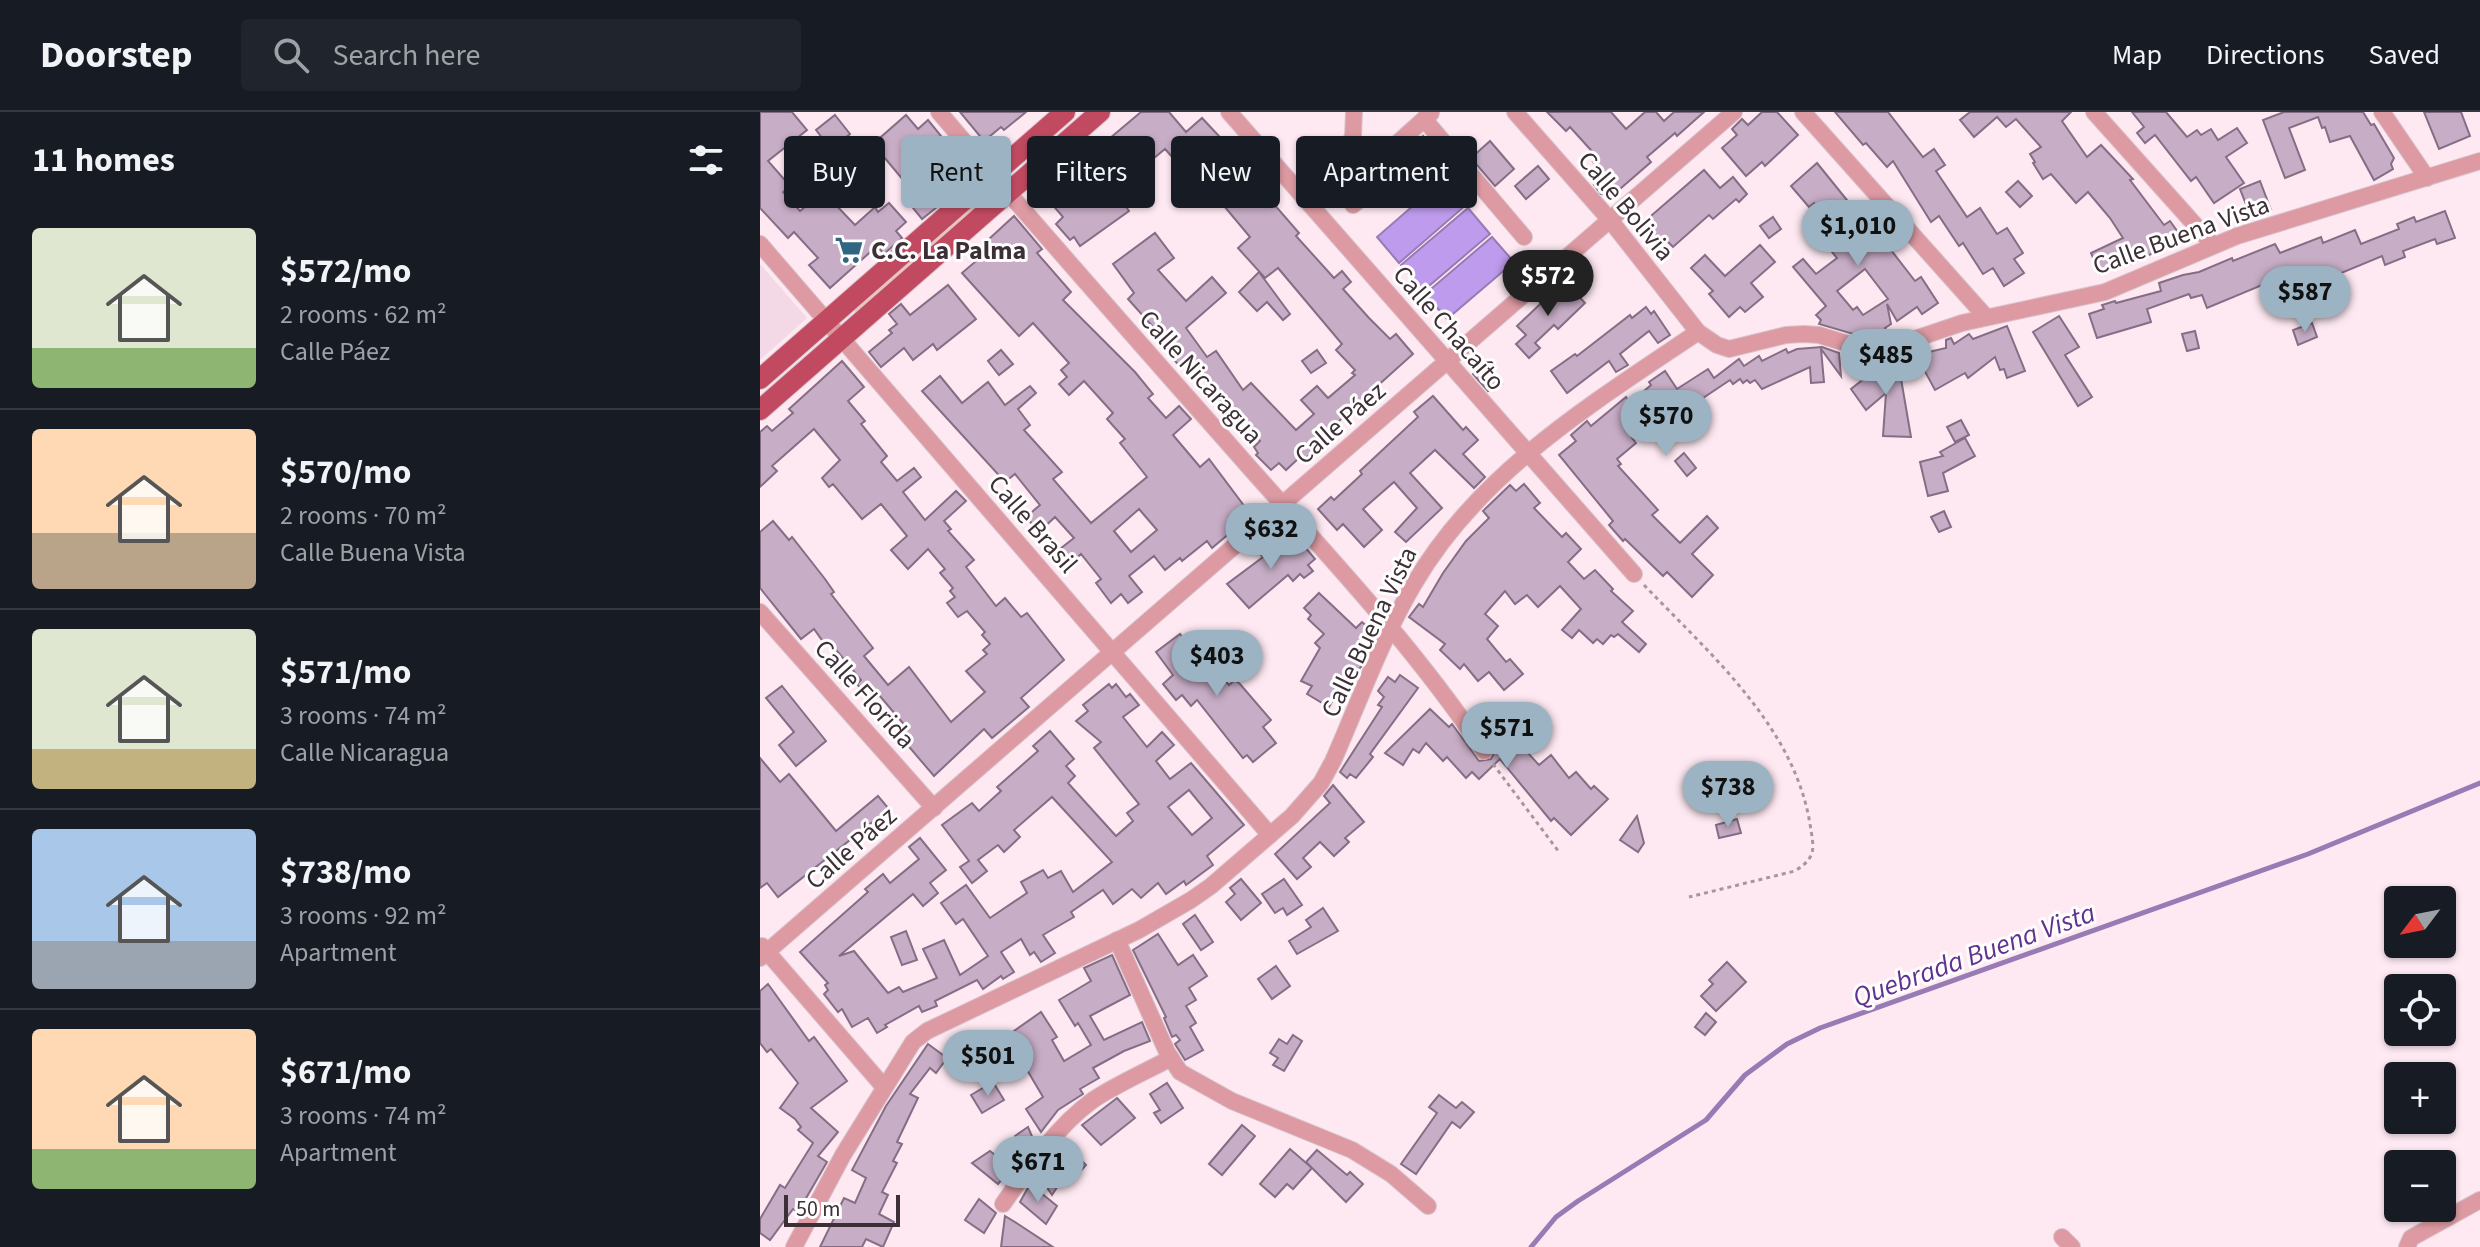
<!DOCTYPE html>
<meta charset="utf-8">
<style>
body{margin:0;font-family:"Source Sans 3",sans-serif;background:#20242c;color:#f1f3f6;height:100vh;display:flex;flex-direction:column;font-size:30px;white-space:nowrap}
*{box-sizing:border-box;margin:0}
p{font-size:26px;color:#9ea1a6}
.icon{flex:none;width:44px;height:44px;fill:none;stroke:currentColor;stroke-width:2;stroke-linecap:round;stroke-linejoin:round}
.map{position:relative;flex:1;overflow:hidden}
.drawer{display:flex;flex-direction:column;background:#171b24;width:760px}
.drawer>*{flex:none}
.hud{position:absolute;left:24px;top:24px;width:760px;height:72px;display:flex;gap:16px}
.needle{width:52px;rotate:238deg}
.controls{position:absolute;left:1624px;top:774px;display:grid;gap:16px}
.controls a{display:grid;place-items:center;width:72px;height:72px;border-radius:8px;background:#171b24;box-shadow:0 2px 6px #0004;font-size:40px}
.scale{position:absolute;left:24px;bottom:20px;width:116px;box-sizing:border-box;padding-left:8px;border:4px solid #3d2f36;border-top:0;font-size:22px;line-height:28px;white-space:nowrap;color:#3d2f36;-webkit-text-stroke:6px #fdfdfd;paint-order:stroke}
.price{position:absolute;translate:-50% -68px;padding:0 18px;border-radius:28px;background:#9bb3c2;color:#111;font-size:26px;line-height:52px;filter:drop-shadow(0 2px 4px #0008)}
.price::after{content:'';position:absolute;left:50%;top:48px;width:24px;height:18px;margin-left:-12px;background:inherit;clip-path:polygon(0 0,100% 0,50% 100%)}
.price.active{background:#222;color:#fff}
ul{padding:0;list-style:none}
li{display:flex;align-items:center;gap:24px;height:200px;padding:0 32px}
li+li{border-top:2px solid #363941}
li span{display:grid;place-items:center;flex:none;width:224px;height:160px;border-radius:8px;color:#555}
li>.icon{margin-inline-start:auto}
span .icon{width:96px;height:96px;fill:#fffc;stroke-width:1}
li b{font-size:34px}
h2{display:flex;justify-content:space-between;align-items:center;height:96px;padding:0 32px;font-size:34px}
.tag{padding:0 28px;border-radius:8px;background:#171b24;box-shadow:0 2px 6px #0004;font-size:28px;line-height:72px}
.tag.active{background:#9bb3c2;color:#111}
header{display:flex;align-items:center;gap:48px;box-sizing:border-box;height:112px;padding:0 40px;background:#171b24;border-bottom:2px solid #363941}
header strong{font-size:38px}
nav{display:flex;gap:44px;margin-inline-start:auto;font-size:28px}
.search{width:560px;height:72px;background:#20242c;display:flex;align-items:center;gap:20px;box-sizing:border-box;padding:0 28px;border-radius:8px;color:#9ea1a6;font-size:30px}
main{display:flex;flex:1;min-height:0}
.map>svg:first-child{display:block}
.built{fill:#f2d9e5}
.green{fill:#fcc2b4}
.water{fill:#be9bec;stroke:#977bb5;stroke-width:2}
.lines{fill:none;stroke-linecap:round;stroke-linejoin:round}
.stream{stroke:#977bb5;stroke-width:5}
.building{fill:#c7adc6;stroke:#856e85;stroke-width:2;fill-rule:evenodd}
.minor-casing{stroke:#d7c4cc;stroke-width:18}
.major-casing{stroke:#d7c4cc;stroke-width:22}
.path{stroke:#a8969e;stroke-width:3;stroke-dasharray:4 4;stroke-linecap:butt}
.minor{stroke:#dd9aa2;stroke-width:16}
.major{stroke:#c14a61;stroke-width:20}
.labels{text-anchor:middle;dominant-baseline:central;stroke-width:6;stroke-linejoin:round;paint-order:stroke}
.street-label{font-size:26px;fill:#3d2f36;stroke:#fdfdfd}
.poi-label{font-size:26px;font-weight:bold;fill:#3d2f36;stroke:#fdfdfd;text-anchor:start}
.water-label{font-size:28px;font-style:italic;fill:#60318f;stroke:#fdfdfd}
</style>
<header>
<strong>Doorstep</strong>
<div class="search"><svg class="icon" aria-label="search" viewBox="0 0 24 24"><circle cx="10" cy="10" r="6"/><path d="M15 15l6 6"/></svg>Search here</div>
<nav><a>Map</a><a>Directions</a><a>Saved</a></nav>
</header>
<main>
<section class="drawer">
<h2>11 homes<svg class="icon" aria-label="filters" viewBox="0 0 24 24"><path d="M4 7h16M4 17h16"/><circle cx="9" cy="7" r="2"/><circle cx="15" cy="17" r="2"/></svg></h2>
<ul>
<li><span style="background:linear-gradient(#dfe7d0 75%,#8fb573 0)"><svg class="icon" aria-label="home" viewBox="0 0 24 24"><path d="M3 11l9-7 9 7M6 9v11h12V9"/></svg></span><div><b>$572/mo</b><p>2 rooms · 62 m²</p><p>Calle Páez</p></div></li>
<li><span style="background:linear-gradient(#ffd9b3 65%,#b9a48a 0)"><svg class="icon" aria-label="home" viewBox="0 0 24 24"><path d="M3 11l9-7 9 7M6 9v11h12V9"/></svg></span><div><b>$570/mo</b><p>2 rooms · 70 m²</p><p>Calle Buena Vista</p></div></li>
<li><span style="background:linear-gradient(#dfe7d0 75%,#c2b280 0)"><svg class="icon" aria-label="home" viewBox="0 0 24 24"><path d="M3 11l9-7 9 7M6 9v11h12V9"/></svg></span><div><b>$571/mo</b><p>3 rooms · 74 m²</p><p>Calle Nicaragua</p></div></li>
<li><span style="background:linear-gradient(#a9c7e8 70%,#9aa5b1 0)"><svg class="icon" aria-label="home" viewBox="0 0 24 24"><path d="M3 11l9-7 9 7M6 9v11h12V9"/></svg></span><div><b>$738/mo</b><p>3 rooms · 92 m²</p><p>Apartment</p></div></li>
<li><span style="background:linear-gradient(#ffd9b3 75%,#8fb573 0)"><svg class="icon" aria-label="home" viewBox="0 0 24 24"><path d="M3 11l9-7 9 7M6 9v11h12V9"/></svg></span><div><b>$671/mo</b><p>3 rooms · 74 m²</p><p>Apartment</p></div></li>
</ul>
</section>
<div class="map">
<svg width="1720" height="1135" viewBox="0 0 1720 1135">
<rect width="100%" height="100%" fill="#fee9f2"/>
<path class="built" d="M0,152L47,206L0,248Z"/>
<path class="green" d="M226,81L229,85L97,201L95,200L94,197Z"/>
<g class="water">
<path d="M684,67L706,93L639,151L617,125Z"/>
<path d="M708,96L730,122L663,179L641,153Z"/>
<path d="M732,125L754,150L687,207L665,182Z"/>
</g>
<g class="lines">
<path class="stream" d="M771,1135L796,1105L818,1089L946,1008L985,963L1027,932L1060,916L1548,742L1720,671"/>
</g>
<g class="building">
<path d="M0,0H32L47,18L8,49L30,74L23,80L40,99L99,49L97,46L146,3L158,17L168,8L203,51L159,87L124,45L72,89L95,113L115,95L118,100L129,91L146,110L136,119L142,126L124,142L117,134L70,176L49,153L58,146L34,120L28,126L0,96Z"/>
<path d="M200,0H266L244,18L241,15L224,29Z"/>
<path d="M381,0H409L426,20L442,6L517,86L512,90L539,121L536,124L574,166L582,159L591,170L583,177L609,206L630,227L636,222L653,242L604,286L606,289L592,302L590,299L553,333L556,337L544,348L540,345L526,358L519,351L511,358L496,343L498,341L494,335L500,329L464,287L457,293L444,276L448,273L430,248L420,255L391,219L394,216L368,187L374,181L353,152L395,121L414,146L398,158L426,189L452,165L466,181L426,216L447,245L456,239L483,278L491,271L536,318L554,302L541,288L557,274L568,286L595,263L592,261L595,258L576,238L582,232L518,156L505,166L478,136L490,125L444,70L439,75L405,37L382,56L377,51L374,54L350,26Z"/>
<path d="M787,0H851L866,17L885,0H896L904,9L914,0H944L917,24L915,21L887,45L891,50L853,83L841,82L834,73L845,64L833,50L838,46L810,15L806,19Z"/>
<path d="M1002,0H1017L1038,23L1005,54L1002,50L986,64L962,36L977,23L972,17L982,7L988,13Z"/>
<path d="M1075,0H1128L1163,45L1174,37L1185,53L1176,59L1207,105L1220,96L1237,122L1247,116L1263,141L1254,147L1264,161L1244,174L1233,156L1223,162L1203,131L1199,134L1179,104L1171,110L1133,49L1127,55L1106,31L1103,33Z"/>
<path d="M1210,0H1311L1302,9L1327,45L1341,33L1373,67L1370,68L1404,113L1410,109L1420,123L1395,140L1369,153L1367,149L1340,162L1331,141L1363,126L1350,106L1328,80L1316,91L1291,62L1283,67L1273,51L1275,50L1270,42L1281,35L1256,7L1246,15L1237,5L1214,25L1200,8Z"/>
<path d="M1372,0H1406L1427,25L1437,18L1441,23L1451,17L1458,28L1477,16L1487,31L1466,45L1484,71L1454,91L1436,65L1431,69L1395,23L1385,31L1377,21L1384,15Z"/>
<path d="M1524,0H1603L1611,13L1614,12L1634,46L1631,52L1633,57L1614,68L1590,24L1570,30L1565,15L1562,16L1558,5L1529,16L1545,58L1525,66L1503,8Z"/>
<path d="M1664,0H1701L1710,24L1679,37Z"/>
<path d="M75,3L90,22L71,37L56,18Z"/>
<path d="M663,24L682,45L646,76L628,55Z"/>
<path d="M730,29L754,57L735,74L711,46Z"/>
<path d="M328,46L343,62L369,99L320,134L314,125L310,128L296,112L303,105L285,84Z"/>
<path d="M1057,51L1107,113L1116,106L1137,134L1131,138L1155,169L1161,165L1178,191L1162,202L1157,195L1137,209L1127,192L1131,212L1125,216L1129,222L1123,226H1107L1059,212L1061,208L1056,203L1066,194L1033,155L1043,147L1056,162L1077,146L1072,140L1085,130L1054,91L1049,95L1031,74ZM1105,157L1128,187L1103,203L1097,195L1093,198L1077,179Z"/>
<path d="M778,54L789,67L766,87L755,74Z"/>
<path d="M588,56L597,67L566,94L556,83Z"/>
<path d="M944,58L960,76L973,65L987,82L979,90L976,87L953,107L949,103L913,135L905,127L895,136L877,116Z"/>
<path d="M1258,69L1272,84L1260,95L1246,80Z"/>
<path d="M1500,69L1511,98L1491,105L1480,77Z"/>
<path d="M168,84L177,95L162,107L153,96Z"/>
<path d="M1685,99L1695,126L1677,132L1675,127L1643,139L1645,145L1625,153L1622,144L1538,179L1534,167L1517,175L1514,168L1447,196L1442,183L1431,186L1429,182L1387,197L1391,210L1337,226L1329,202L1344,197L1342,193L1355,189L1356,191L1401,179L1399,171L1423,163L1439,160L1472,146L1473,149L1515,132L1520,141L1561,125L1563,131L1595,118L1601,132L1639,117L1637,112L1654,105L1656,110Z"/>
<path d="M254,104L282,137L277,141L311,180L303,188L375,260L393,282L388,286L406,306L419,294L431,307L413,323L440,355L449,347L491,403L452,436L447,429L422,449L420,446L405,458L394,444L369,464L382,480L368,491L361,482L351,491L336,471L341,467L321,442L311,451L300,437L314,426L295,405L279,420L266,405L280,393L255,362L245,370L162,279L180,264L202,291L228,270L245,293L270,274L276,281L258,297L270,313L264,318L302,360L293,367L331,411L387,365L360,331L365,327L347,307L353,301L324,269L309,283L299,272L307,265L301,258L309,251L273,211L259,224L202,161L222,144L217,138ZM379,397L397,418L371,440L354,419Z"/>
<path d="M1013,105L1021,117L1009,126L1000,114Z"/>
<path d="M1000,133L1015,150L991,171L1003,185L985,200L980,195L969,205L949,182L953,179L931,156L945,143L965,164Z"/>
<path d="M499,160L530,202L523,208L507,190L497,199L479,180Z"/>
<path d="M188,173L216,207L177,238L173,232L153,248L144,236L121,255L109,240L132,221L129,218L137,212L129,202L141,192L150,203Z"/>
<path d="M809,174L825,191L798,217L794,213L775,231L780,236L769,246L756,232L766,223L757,214L796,177L800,182Z"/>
<path d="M886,195L891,202L894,199L910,223L898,231L889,219L860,242L868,253L856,260L849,249L807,281L791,259L815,242L817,244L870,203L872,206Z"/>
<path d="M1299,204L1319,235L1305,243L1332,285L1318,294L1273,220Z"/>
<path d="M1552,211L1557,225L1538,233L1533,218Z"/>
<path d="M1247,214L1265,259L1247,266L1244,257L1240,258L1235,245L1208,266L1205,261L1175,278L1156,243L1186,236V228L1191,226L1194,232L1209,222L1213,227Z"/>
<path d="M1435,219L1439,236L1427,239L1422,222Z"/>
<path d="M1062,235L1079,241L1081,264L1061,237L1064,270L1051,271L1050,255L1002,277L995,268L990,271L987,268L983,271L980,267L973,272L970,268L913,306L907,297L872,326L876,331L857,347L861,352L858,354L898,398L892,403L920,431L947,404L958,416L932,442L953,463L932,485L907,460L903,464L865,427L863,429L849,413L853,409L799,343L816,329L811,323L827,309L831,314L866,285L870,291L891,273L889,270L905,259L917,277L948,257L954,266L979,247L984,254L999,244L1002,249L1026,237L1028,241L1037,237Z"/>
<path d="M241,238L253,252L239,263L228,249Z"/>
<path d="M557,238L566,251L551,261L542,249Z"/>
<path d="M1137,245L1139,255L1151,325L1123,324L1126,281L1106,298L1091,277L1128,248Z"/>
<path d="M82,249L104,275L88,289L105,309L101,312L127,344L121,350L137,369L154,356L161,365L143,380L165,408L196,379L206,389L184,409L191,417L188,419L214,448L206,455L236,494L245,486L261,505L267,501L304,548L261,586L269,595L232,626L224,617L174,664L139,623L147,616L114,577L106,583L97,572L101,568L68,528L64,531L54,517L41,527L0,476V420L13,409L29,428L32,425L65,467L74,480L71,482L113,536L104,544L128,573L149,555L191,610L225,580L206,559L227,542L223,538L230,532L222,523L225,520L207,499L198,505L187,491L195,485L190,479L193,476L180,461L185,457L168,437L148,457L131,438L147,424L121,392L102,407L73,372L69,375L62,366L80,348L54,317L12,354L17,359L0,375V320L7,314L12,319L33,301L29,297Z"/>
<path d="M725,252L742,272L734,279L731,276L728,279L713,262Z"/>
<path d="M673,284L703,318L706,315L718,328L703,342L725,365L714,376L675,338L650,361L682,396L646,430L635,420L657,396L634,370L603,397L622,418L604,435L583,412L577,418L558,397L571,385L574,388L602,362L600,359L658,305L654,300Z"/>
<path d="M1201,308L1209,323L1195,330L1187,315Z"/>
<path d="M1205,326L1215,344L1183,361L1188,379L1168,384L1160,350L1183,344L1180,340Z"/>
<path d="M924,341L936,356L927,364L915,349Z"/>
<path d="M764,372L780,391L774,396L802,425L806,421L821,437L808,450L824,467L835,458L853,477L851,479L873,499L862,510L886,532L879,540L858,522L854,525L851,523L843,532L837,527L833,531L819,518L812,526L802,518L821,497L800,474L778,495L767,483L755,492L745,479L725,502L738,514L727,527L746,550L750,547L763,562L744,578L729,560L718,569L704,552L700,557L680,538L685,532L649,505L659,492L663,495L683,461L706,429L729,406L723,399L750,373L756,379Z"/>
<path d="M1184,399L1191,415L1179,420L1171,405Z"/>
<path d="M512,428L523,441L539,428L555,447L548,453L553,459L544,466L540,462L533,469L528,463L489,496L467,472L503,445L498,439Z"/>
<path d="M559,481L596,516L602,510L616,522L601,555L591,565L587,562L569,595L547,582L552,574L541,569L560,536L555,531L564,522L548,507L551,503L544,496Z"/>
<path d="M420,522L437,543L440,541L469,573L475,568L480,572L511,608L503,615L516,631L493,650L487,643L483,646L437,588L431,594L422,583L416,588L403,572L413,563L396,540Z"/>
<path d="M640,563L658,576L610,642L613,645L596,666L590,662L587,666L580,660L622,595L618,593L624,585L618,579L628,565L635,570Z"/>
<path d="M349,572L352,576L356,572L366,585L370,582L379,593L363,605L387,635L402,620L414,633L396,649L410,667L431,651L484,713L447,744L453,753L426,773L424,769L406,782L398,771L381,786L372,777L353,792L343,778L311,800L314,805L283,823L295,841L281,850L274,840L270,843L261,827L241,840L254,860L243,867L241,864L223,877L217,868L175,889L177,894L162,900L159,894L125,913L127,915L117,921L108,906L92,915L82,897L78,900L64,882L68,878L65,873L68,871L40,840L108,780L105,777L123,762L130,771L159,747L149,735L160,726L186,758L170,771L178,781L163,794L153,782L79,844L94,839L128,881L139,875L143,880L177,866L163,837L184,828L200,863L228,844L203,807L196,812L181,791L206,773L230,806L267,781L261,770L283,758L288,766L301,759L313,780L352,750L292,685L254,718L260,725L244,740L238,733L218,748L227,759L212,771L200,755L209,749L182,713L212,691L219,699L241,679L237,675L278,639L273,634L290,619L314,647L306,654L315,664L308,671L356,724L373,709L367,701L379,692L334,636L341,630L316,609L328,599L323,593ZM429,678L452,706L432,723L408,695Z"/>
<path d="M22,574L66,629L36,654L19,633L34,620L6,586Z"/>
<path d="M670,597L689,615L692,612L719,649L731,647L735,639L731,629L746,617L779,653L791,643L809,666L816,660L831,677L834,674L848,687L811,723L794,706L791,709L740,647L719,667L712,660L706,666L687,645L683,649L666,631L659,641L653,637L643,653L625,641Z"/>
<path d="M0,646L20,670L29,662L76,719L118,684L129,697L18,785L7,771L0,776Z"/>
<path d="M964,669L969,685L954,690L949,673Z"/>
<path d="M573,673L604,710L585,726L589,730L574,744L560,730L543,746L551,755L537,767L515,742L570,691L564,684Z"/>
<path d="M877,704L884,731L878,740L860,728Z"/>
<path d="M977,707L981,721L959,726L956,713Z"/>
<path d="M481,767L501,791L481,808L466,790L475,782L470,776Z"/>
<path d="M524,767L542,793L527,803L523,796L515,801L502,782Z"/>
<path d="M563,796L578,819L537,842L529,829L551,815L546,808Z"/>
<path d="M435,803L453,830L441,838L423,812Z"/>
<path d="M146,819L157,848L142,853L131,825Z"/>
<path d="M398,822L418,853L433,843L447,864L429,876L436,888L426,894L436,911L430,915L443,938L425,948L415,932L420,928L416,923L412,925L404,906L406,905L373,838Z"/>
<path d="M352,843L370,883L330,904L344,928L382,910L390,929L364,939L333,956L339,966L320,977L323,982L298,998L281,1020L266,997L283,985L263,951L269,947L251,921L281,900L297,925L292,928L304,949L331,933L318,911L315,914L299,888L331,869L324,856Z"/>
<path d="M967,850L986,870L956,899L941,884L953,872L949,868Z"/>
<path d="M516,854L530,874L512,887L498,867Z"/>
<path d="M8,872L49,929L54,925L87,969L51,996L78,1020L58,1044L67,1050L38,1100L33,1097L10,1128L0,1121V1107L20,1073L25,1076L53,1031L38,1018L41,1015L35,1007L20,996L38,971L11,937L7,940L0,931V879Z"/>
<path d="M946,901L956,910L945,923L935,915Z"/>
<path d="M208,920L216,940L202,946L195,925Z"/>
<path d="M533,923L542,929L524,959L513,953L518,946L510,941L519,927L527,932Z"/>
<path d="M168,932L187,946L176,961L170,956L150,982L158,986L137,1030L142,1032L133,1049L137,1051L122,1080L128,1083L119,1102L134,1110L123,1135L106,1127L102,1135H60L84,1086L95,1091L106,1066L92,1058L126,994Z"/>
<path d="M233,970L244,988L222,1001L211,983Z"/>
<path d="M407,971L423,996L401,1011L394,1001L400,998L390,982Z"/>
<path d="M679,983L696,996L702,990L714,1000L700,1016L692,1010L656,1062L641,1052L677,1001L669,995Z"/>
<path d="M357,986L375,1006L341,1033L322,1013Z"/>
<path d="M482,1013L495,1024L462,1063L449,1052Z"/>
<path d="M268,1015L274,1029L262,1036L255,1024Z"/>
<path d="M530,1037L552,1056L533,1077L527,1072L515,1085L500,1072Z"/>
<path d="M557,1038L587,1063L590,1060L603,1072L586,1090L546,1050Z"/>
<path d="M230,1039L249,1054V1059L238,1072L212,1051Z"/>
<path d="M317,1044L326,1053L315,1065L306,1057Z"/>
<path d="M292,1046L307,1060L292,1083L278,1062Z"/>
<path d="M270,1072L297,1094L286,1112L260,1090Z"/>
<path d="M219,1087L236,1101L224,1121L205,1108Z"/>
<path d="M245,1104L258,1112L293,1135H241Z"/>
</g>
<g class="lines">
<defs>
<g id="minor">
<path d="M179,0C281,120 385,237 489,355C571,447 655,536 724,639"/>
<path d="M469,0L874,462"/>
<path d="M755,0L850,108L938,220L957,233L969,237L1026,223L1044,222L1059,223L1105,237H1125L1202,211L1345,180L1477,124L1720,49"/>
<path d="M1043,0L1226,205"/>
<path d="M1334,0L1453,133"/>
<path d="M1622,0L1667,66"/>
<path d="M664,7L764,125"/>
<path d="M589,33L593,24L594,0"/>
<path d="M593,93L624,67L612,54L671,1"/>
<path d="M0,132L510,723"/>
<path d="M0,500L174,696"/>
<path d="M357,828L407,940L420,960L472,989L592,1038L631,1062L668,1094"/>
<path d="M2,834L124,975"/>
<path d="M0,846L974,0"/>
<path d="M243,1092C268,1056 297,1014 333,988C357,972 385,960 411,946"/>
<path d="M1302,1125L1312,1135"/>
<path d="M34,1135L83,1043L153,930L167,919L379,818L431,788L451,774L532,704L561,671L573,649C599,590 621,528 654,472C719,360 833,291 938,220"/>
<path d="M1647,1135L1651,1126L1720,1088"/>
</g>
<g id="major">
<path d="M0,267L305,0"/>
<path d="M0,298L340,0"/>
</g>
</defs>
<use href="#minor" class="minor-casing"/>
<use href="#major" class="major-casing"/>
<g class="path">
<path d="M884,473C950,542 1034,614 1050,712C1054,737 1057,745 1035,759L929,785"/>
<path d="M733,652L799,740"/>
</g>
<use href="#minor" class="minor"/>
<use href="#major" class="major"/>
</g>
<defs>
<symbol id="supermarket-bare" viewBox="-9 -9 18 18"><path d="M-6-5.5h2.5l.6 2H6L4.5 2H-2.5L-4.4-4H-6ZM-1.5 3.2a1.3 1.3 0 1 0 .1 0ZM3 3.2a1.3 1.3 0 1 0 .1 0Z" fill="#316582" stroke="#fdfdfd" stroke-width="2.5" paint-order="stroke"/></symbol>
</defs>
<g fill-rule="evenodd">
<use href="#supermarket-bare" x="69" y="118" width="40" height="40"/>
</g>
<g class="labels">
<g class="street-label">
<text transform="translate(866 94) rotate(50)">Calle Bolivia</text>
<text transform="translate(1421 123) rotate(-20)">Calle Buena Vista</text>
<text transform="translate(689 216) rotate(49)">Calle Chacaíto</text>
<text transform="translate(441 265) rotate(48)">Calle Nicaragua</text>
<text transform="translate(580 311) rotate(-41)">Calle Páez</text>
<text transform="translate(273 412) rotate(49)">Calle Brasil</text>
<text transform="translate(609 520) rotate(-64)">Calle Buena Vista</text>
<text transform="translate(105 582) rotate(48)">Calle Florida</text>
<text transform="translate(91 736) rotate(-41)">Calle Páez</text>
</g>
<g class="poi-label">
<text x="111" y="138">C.C. La Palma</text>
</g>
<g class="water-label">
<text transform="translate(1214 843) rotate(-20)">Quebrada Buena Vista</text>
</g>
</g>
</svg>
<div class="controls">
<a><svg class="needle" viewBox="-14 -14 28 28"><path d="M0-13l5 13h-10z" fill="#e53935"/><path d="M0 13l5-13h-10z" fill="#9ea1a6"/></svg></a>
<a><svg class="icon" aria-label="locate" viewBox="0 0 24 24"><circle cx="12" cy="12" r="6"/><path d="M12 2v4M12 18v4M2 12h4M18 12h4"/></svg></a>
<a>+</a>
<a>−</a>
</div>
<div class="scale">50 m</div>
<b class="price" style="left:1098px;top:156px">$1,010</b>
<b class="price active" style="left:788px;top:206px">$572</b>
<b class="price" style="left:1545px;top:222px">$587</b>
<b class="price" style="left:1126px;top:285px">$485</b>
<b class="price" style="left:906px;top:346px">$570</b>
<b class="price" style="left:511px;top:459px">$632</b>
<b class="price" style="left:457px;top:586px">$403</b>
<b class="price" style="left:747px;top:658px">$571</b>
<b class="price" style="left:968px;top:717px">$738</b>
<b class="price" style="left:228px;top:986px">$501</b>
<b class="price" style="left:278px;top:1092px">$671</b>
<div class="hud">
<a class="tag">Buy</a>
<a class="tag active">Rent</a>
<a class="tag">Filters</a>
<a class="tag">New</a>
<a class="tag">Apartment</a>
</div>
</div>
</main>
